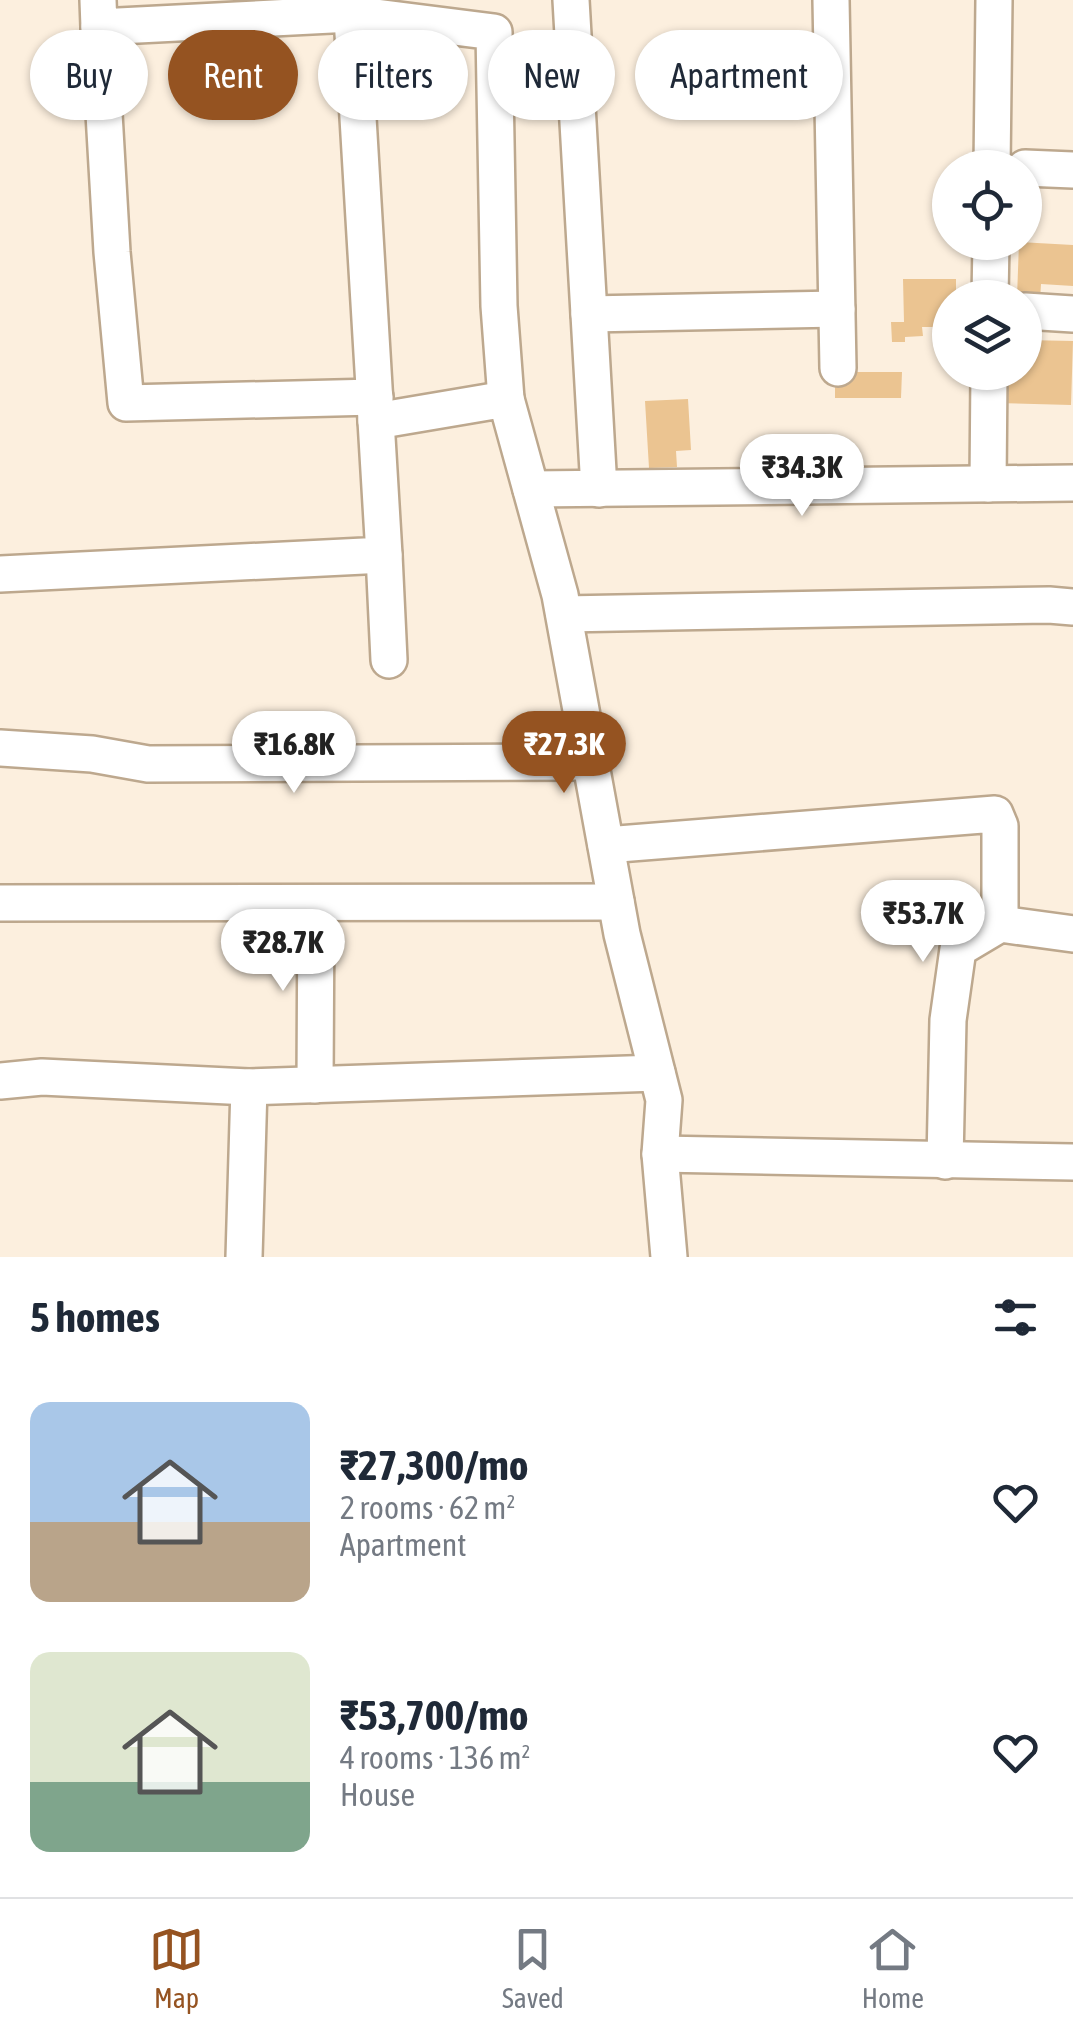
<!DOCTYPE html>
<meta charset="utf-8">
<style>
body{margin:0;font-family:"Asap Condensed",sans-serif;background:#f2f2f3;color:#1f2937;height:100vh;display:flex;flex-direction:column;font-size:38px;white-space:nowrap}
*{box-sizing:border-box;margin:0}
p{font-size:32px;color:#747a83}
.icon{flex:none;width:55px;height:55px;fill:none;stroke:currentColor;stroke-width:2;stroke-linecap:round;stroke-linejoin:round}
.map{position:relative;height:1257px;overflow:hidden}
.sheet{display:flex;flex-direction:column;background:#fff;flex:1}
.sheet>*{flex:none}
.hud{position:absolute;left:30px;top:30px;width:1015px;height:90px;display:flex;gap:20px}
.controls{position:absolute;left:932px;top:150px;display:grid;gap:20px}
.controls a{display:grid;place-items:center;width:110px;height:110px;border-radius:50%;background:#fff;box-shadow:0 2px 8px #0004;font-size:50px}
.price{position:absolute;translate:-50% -85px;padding:0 22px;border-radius:35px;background:#fff;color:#222;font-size:32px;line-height:65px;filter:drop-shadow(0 2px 5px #0008)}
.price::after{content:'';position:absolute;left:50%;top:60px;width:30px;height:22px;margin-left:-15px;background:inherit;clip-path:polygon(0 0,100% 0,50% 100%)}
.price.active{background:#955321;color:#fff}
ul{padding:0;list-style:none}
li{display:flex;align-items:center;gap:30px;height:250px;padding:0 30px}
li span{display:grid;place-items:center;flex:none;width:280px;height:200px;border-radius:20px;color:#555}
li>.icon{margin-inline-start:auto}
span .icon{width:120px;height:120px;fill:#fffc;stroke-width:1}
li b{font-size:42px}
h2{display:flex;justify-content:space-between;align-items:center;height:120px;padding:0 30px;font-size:42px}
.pill{padding:0 35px;border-radius:45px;background:#fff;box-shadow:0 2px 8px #0004;font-size:35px;line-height:90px}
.pill.active{background:#955321;color:#fff}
.dock{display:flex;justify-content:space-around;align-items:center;height:140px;border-top:2px solid #e0e1e3;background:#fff;font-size:28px;color:#747a83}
.dock a{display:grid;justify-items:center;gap:5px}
.dock .active{color:#955321}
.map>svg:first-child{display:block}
.building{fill:#ebc491}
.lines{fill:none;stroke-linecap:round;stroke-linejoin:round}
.minor-casing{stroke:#bda88e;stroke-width:40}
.minor{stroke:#fff;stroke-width:35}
</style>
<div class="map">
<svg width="1073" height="1257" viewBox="0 0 1073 1257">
<rect width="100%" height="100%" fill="#fcefde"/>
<g class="building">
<path d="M1019,242L1073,245V286L1041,284L1040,300L1017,298Z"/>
<path d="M903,279H956V298H950V318H946V327H922L923,336L905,337V342H892L891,322H904Z"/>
<path d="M1025,340L1073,341L1071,405L995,403L996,372H1025Z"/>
<path d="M849,372H902L901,398H835V381Z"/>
<path d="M688,399L691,450L676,451L677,467L649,468L645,401Z"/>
</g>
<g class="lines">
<defs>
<g id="minor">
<path d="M98,0L99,27L351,14L494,32L499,306L506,399"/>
<path d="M571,0L599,489"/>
<path d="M831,0L838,368"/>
<path d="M99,27L112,252L126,403L375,397"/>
<path d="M992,168L994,0"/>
<path d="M1025,168L1073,170"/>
<path d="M990,298L991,242"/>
<path d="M1025,311L1073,314"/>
<path d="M589,314L837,309"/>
<path d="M376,421L506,399L560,595L622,934L664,1100L660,1154L669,1257"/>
<path d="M988,484L989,372"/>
<path d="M531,489L1073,483"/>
<path d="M384,555L389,660"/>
<path d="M0,574L384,555L351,0"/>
<path d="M564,614L1049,605L1073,607"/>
<path d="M0,748L92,754L148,764L591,762"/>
<path d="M606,845L995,814L1000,826V924"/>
<path d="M0,903L616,902"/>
<path d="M0,1081L42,1077L249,1087L657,1073"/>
<path d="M315,1085L316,903"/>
<path d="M660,1154L1073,1162"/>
<path d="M945,1161L948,1020L958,949L1000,924L1073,934"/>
<path d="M244,1257L249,1087"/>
</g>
</defs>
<use href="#minor" class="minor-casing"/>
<use href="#minor" class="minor"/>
</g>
</svg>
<div class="controls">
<a><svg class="icon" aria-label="locate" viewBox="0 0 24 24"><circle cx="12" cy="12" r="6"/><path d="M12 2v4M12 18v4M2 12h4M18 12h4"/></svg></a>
<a><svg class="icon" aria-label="layers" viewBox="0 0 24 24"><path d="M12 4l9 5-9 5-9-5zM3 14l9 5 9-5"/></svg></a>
</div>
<b class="price" style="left:802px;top:519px">₹34.3K</b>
<b class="price" style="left:294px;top:796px">₹16.8K</b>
<b class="price active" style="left:564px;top:796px">₹27.3K</b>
<b class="price" style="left:923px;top:965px">₹53.7K</b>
<b class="price" style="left:283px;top:994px">₹28.7K</b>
<div class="hud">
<a class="pill">Buy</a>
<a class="pill active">Rent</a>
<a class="pill">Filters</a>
<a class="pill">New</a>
<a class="pill">Apartment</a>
</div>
</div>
<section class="sheet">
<h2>5 homes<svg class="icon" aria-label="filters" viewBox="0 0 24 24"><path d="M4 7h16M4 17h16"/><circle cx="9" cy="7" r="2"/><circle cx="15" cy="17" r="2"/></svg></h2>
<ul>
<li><span style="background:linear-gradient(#a9c7e8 60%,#b9a48a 0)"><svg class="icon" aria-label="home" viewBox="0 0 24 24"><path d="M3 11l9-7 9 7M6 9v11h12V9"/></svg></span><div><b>₹27,300/mo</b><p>2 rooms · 62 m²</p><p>Apartment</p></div><svg class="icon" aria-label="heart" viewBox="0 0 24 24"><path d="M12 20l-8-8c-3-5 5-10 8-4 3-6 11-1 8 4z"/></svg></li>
<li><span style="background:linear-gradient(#dfe7d0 65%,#7fa58c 0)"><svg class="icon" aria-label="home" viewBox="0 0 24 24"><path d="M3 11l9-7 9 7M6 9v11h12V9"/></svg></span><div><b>₹53,700/mo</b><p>4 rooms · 136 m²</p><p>House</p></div><svg class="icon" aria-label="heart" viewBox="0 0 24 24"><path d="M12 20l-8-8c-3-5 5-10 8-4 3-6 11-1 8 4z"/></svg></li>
</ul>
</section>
<nav class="dock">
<a class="active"><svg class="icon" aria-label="map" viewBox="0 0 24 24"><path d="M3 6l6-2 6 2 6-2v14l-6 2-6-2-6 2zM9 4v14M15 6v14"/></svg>Map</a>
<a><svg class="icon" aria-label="saved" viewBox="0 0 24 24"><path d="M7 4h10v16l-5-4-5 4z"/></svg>Saved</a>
<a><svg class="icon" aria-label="home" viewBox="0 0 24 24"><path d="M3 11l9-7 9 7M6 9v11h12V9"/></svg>Home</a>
</nav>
